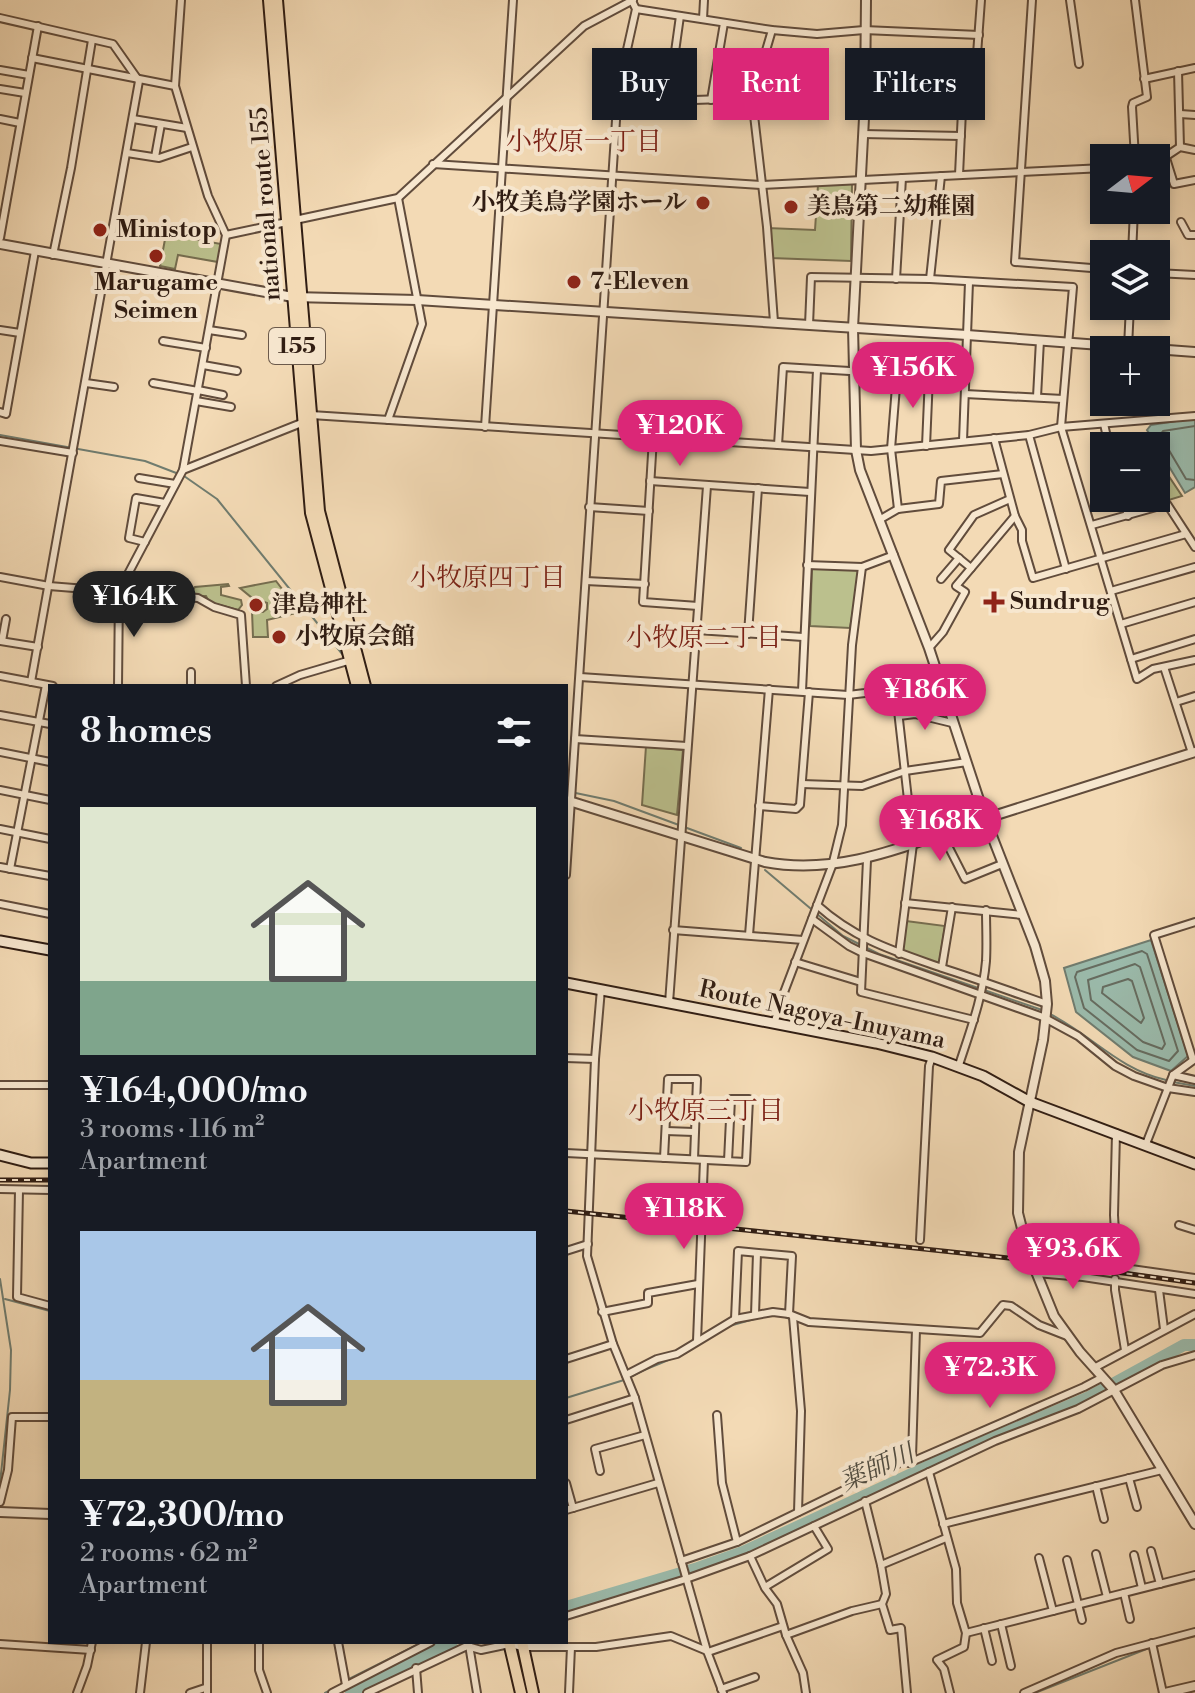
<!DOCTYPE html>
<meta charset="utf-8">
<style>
body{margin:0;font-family:"Libre Bodoni","Noto Serif JP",serif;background:#20242c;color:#f1f3f6;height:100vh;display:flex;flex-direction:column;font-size:30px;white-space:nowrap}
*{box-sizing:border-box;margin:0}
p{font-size:26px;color:#9ea1a6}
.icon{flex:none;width:44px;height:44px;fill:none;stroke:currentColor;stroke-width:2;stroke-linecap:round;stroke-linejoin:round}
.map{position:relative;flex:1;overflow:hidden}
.details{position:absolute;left:48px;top:684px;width:520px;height:960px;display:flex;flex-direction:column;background:#171b24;border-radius:0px;box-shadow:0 4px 12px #0003}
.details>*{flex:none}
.banner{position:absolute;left:592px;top:48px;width:482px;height:72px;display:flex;gap:16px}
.needle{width:52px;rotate:74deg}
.fabs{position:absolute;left:1090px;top:144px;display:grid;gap:16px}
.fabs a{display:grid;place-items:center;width:80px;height:80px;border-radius:0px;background:#171b24;box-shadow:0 4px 12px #0003;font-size:40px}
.price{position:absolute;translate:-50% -68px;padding:0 18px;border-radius:28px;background:#db2777;color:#fff;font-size:26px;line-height:52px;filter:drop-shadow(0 2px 4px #0008)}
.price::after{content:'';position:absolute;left:50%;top:48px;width:24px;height:18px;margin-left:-12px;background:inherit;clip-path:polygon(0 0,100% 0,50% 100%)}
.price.active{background:#222;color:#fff}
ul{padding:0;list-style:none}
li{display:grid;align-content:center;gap:16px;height:424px;padding:0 32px}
li span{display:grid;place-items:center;height:248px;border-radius:0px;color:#555}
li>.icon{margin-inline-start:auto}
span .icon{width:144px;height:144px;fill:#fffc;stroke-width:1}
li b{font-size:34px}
h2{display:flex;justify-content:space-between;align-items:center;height:96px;padding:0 32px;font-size:34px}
.pill{padding:0 28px;border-radius:0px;background:#171b24;box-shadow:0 4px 12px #0003;font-size:28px;line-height:72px}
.pill.active{background:#db2777;color:#fff}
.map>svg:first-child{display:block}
.green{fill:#bbc08d;stroke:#766e50;stroke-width:2}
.water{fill:#9bbbac;stroke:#707c6f;stroke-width:2}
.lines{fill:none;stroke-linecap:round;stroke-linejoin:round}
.shore{stroke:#666c60;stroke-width:2}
.stream{stroke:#707c6f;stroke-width:2}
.river{stroke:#9bbbac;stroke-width:12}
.minor-casing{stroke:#614c3c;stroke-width:10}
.tertiary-casing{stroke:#614c3c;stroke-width:12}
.secondary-casing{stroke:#301d13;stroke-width:13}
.trunk-casing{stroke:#301d13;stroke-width:14}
.minor{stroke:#f7e7cf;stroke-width:6}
.tertiary{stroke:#f7e7cf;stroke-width:8}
.secondary{stroke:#f7e7cf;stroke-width:9}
.trunk{stroke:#f3dab5;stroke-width:10}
.rail-casing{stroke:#301d13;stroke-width:5}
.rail{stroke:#f7e7cf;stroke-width:2;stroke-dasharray:6;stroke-linecap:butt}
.poi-dot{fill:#8f2418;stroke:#f7e7cf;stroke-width:3}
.labels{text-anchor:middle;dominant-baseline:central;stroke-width:8;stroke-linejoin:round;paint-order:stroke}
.shield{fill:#f7e7cf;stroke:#6c5a4b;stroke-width:2}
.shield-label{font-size:22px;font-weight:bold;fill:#301d13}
.poi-label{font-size:24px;font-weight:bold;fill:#301d13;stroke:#f7e7cf;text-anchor:start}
.street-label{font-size:24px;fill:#301d13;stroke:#f7e7cf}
.neighbourhood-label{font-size:26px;fill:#7a1f14;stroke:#f7e7cf}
.water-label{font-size:26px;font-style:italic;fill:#504c41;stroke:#f7e7cf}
</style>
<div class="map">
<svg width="1195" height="1693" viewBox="0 0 1195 1693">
<rect width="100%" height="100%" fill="#f3dab5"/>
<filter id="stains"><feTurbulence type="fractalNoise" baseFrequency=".0025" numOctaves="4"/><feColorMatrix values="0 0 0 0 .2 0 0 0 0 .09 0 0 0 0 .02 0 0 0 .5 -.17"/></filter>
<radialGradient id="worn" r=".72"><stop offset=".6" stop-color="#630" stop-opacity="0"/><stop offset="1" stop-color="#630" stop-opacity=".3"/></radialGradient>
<g class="green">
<path d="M852,183L851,261L771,258L768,228L815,230L818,185Z"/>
<path d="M166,234L221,244L218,262L178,255L175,269L160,266Z"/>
<path d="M1156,457L1182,496L1129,512L1125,498H1156Z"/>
<path d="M812,568L860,570L850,628L810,626Z"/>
<path d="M276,581L295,606L296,613L267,620L268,637H253L252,611L263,612L267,609V603L251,597L240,588Z"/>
<path d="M228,584L229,586L221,587V595L241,600L242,605L238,610L209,602L206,596H194L191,593L195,587Z"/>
<path d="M646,746L683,750L677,815L642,805Z"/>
<path d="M906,921L945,926L939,964L902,953Z"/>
</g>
<g class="water">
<path d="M1195,418V487L1185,493L1147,430L1151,425Z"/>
<path d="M1151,940L1188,1056L1171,1071L1133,1057L1076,1012L1064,968Z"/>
</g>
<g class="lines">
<g class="shore">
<path d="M1195,426L1163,431L1160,435L1186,479L1195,480"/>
<path d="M1142,951L1147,954L1178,1051L1169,1061L1137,1050L1084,1008L1075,977L1077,972Z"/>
<path d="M1135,964L1140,967L1165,1044L1162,1049L1143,1042L1091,1000L1088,980Z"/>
<path d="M1128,979L1132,981L1144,1018L1141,1023L1102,993L1103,987Z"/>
</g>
<g class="stream">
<path d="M0,435L145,461L184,476L217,499L343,655"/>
<path d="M566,791L614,801L741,848"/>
<path d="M765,870L843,936L879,954L978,988"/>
<path d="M984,990L1042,1010"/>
<path d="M1048,1013C1092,1035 1118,1069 1166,1080"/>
<path d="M1173,1082L1195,1086"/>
<path d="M0,1279L11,1350L10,1390L0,1483"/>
<path d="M5,1299L50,1311"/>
<path d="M780,1315L790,1319"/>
<path d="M729,1326L758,1318"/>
<path d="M632,1376C652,1365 674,1360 693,1348"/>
<path d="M566,1398L624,1380"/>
<path d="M349,1679L423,1642"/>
<path d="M325,1693L342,1684"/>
<path d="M1035,1693L1149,1648"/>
</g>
<g class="river">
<path d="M566,1607L698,1568L743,1552L944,1459L1089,1397L1184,1345H1195"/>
<path d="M351,1693L452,1642"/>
</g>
<defs>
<g id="minor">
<path d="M1032,0L1015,262L1104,269"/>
<path d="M1070,0L1079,64"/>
<path d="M1135,0L1147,97L1133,103L1132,107L1135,158"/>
<path d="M636,9L772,30L817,34L864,30L979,35"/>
<path d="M0,18L113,44L139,81L31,682"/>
<path d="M703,19L704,0"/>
<path d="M772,30L752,98L767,227L774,322"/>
<path d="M32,58L175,86L208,196L226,235L183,470L119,591L118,686"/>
<path d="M865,66L976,68L981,0"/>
<path d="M0,70L29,75"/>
<path d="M1178,71L1180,147"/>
<path d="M1144,79L1195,68"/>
<path d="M175,86L181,0"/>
<path d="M0,89L25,93"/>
<path d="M618,90L637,102L752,98"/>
<path d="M865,99L962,104"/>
<path d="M711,100L724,23"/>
<path d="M675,101L674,59L680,16"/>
<path d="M1180,114L1195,115"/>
<path d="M0,119L20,123"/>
<path d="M133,119L187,128"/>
<path d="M863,134L961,136"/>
<path d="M127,153L159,158L192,147"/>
<path d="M1165,155L1174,184L1195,180"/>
<path d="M155,157L161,124"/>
<path d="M1156,163L1180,147L1195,150"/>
<path d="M433,164L761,185L1104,168"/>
<path d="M959,175L964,68"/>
<path d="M295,220L398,198L584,26L633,0"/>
<path d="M1181,222L1188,235H1195"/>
<path d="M226,235L287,222"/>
<path d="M0,238L38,26"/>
<path d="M1132,254L1134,210"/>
<path d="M53,255L71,168L92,40"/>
<path d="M1156,273L1195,275"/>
<path d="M896,279L902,178"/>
<path d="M930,279L941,176"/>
<path d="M809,325L811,277L930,279L1073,287L1061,427L1137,679L1153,669L1195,660"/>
<path d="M0,330L20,333"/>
<path d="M209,330L242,335"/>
<path d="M163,341L206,348"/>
<path d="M1128,347L1130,306"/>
<path d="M203,365L237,371"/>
<path d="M897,374L891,449L898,509"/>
<path d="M86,383L114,387"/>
<path d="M153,383L198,391"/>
<path d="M198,390L223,395"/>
<path d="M965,394L1063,399"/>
<path d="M1037,397L1040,340"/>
<path d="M196,401L231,407"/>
<path d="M0,412L6,414L35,251"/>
<path d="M311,415L871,451L1029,435L1061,427L1195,416"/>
<path d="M388,420L422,324L398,198"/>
<path d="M1104,424L1109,446"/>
<path d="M485,427L513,0"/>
<path d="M1029,435L1066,569"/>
<path d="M653,438L643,602L698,606"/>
<path d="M994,438L1015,516L1022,530V541L1033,578L1186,534"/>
<path d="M0,441L73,453"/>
<path d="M963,441L969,282"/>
<path d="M778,445L783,367L966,378"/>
<path d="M926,446L929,376"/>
<path d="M183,470L304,422"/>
<path d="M139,478L175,484"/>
<path d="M650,481L810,492"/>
<path d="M1123,498L1128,516"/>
<path d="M589,507L649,511"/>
<path d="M879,520L898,509L939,504L941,481L1003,474"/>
<path d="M1092,525L1167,504L1195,547"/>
<path d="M145,542L129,538L136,498L165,503"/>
<path d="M807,565L862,567L894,555"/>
<path d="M971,568L949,550L974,515L1010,499"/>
<path d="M0,577L49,586L198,598L214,607L241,615L246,686"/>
<path d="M941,579L959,558"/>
<path d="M586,581L645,584"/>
<path d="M1111,591L1195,567"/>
<path d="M1121,624L1195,602"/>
<path d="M697,630L803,637"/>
<path d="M748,634L758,488"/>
<path d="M0,641L38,647"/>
<path d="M2,641L6,619"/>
<path d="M929,648L943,632L965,592L956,586L1015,516"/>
<path d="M1131,659L1195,639"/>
<path d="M1164,667L1192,753"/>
<path d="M191,672V686"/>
<path d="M0,676L53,686"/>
<path d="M580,677L848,695L865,693L936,670"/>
<path d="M895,684L913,844L899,954"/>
<path d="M276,686L300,675L351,660"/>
<path d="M802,691L817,370"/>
<path d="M1176,702L1195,696"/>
<path d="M0,715L50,724"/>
<path d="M899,716L915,714L952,723"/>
<path d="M575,739L687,746"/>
<path d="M0,752L50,762"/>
<path d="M802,784L862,786L905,771L967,762"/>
<path d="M0,790L50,800"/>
<path d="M759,806L796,809L800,805L809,692"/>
<path d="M0,829L50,839"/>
<path d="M942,834L965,879L1002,864"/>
<path d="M867,860L861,992L974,1020"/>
<path d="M0,867L50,876"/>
<path d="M10,869L46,685"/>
<path d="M566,875L618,90L636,9L632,1"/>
<path d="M905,903L1022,915"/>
<path d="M0,904L50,914"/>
<path d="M817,905C856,940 894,951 942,968C977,979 1012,992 1047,1004"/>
<path d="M812,919L849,946L863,953L1043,1017L1078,1036L1115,1066L1134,1076L1168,1088L1195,1092"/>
<path d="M673,930L803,940"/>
<path d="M749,935L769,689"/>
<path d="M795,962L861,982"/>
<path d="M942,967L952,907"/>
<path d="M601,989L595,1059L587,1256L613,1344L635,1398L707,1651L723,1693"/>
<path d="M669,1003L707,486"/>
<path d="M774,1024L783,995L832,866L842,825L852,645L862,567"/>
<path d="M566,1058L595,1059"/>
<path d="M1193,1060L1154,935L1195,922"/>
<path d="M959,1065C970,1031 983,997 986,961C987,944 986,927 986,910"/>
<path d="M1173,1075L1195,1080"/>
<path d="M0,1085H50"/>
<path d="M666,1131L694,1132"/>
<path d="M1116,1133L1114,1215L1117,1267L1195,1278"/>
<path d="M1146,1144L1173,1075L1195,1059"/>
<path d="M566,1153L746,1162L749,1099H731L728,1161"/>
<path d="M664,1158L668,1079H697L694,1159"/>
<path d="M0,1189L50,1190"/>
<path d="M19,1190L17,1297L50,1306"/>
<path d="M1179,1225L1195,1230"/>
<path d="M920,1240L929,1066L932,1057"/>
<path d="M566,1251L588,1244"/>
<path d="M1036,1273L1083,1277L1195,1294"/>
<path d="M1115,1279V1290L1125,1350"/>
<path d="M1159,1290L1164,1329"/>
<path d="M602,1312L648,1303V1293L698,1284"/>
<path d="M755,1315L757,1253"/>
<path d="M793,1317L801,1411L798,1512"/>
<path d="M735,1319L738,1251L792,1256L789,1314"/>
<path d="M697,1341L704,1160"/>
<path d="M566,1359L613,1344"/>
<path d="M1094,1368L1195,1314"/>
<path d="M626,1375L657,1359L677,1354L735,1319L773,1312L789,1314L809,1322L980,1333L1003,1305L1011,1306L1039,1325L1067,1336"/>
<path d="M717,1415L722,1483L737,1542"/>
<path d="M566,1420L635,1398"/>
<path d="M909,1463L1084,1387L1103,1377"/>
<path d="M600,1471L595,1449L645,1435"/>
<path d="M929,1472L956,1569L957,1603L966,1633L964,1647L937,1660L944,1669L950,1693"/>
<path d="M1129,1478L1137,1507"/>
<path d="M566,1483L573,1508"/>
<path d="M1096,1486L1104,1519"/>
<path d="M865,1501L881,1565L886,1594L882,1604L890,1630L901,1628L907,1693"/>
<path d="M0,1502L8,1470L12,1417H50"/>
<path d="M566,1510L658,1483"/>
<path d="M943,1524L1162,1470"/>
<path d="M1151,1551L1160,1584"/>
<path d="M1096,1554L1107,1597"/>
<path d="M1134,1555L1142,1588"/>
<path d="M750,1556L765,1588L777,1604L786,1635L803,1673L806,1693"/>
<path d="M1039,1558L1053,1611"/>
<path d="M1067,1560L1082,1620"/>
<path d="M681,1561L737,1542L912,1457L916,1329"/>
<path d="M881,1565L946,1538"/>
<path d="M765,1587L828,1549L814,1526"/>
<path d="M1124,1593L1130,1619"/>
<path d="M566,1616L686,1579L750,1556L995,1441L1078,1409L1162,1365L1195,1355"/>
<path d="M1001,1624L1011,1666"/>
<path d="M984,1628L992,1661"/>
<path d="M966,1633L1195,1575"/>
<path d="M786,1635L852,1611L882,1604"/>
<path d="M259,1642V1670L267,1693"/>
<path d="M338,1642L346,1685"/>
<path d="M1152,1643L1163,1693"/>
<path d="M0,1644L91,1650"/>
<path d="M469,1645L477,1693"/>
<path d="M708,1652L783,1626"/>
<path d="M416,1668L418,1693"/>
<path d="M721,1689L755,1677"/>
<path d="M77,1693L87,1666L92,1642"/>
<path d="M140,1693L146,1642"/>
<path d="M190,1693L205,1688"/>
<path d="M207,1693V1642"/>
<path d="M332,1693L431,1642"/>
<path d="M367,1693L467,1646L481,1650L510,1644L523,1647H596L671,1636L707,1651"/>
<path d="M569,1693L571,1647"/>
<path d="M1024,1693L1116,1653L1195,1632"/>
</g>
<g id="tertiary">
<path d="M866,0L865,99L853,328L856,450L860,470L929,648L985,818L1035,946L1045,981L1047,1004L1043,1040L1019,1152L1018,1213L1028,1252L1054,1316L1080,1352L1114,1390L1195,1524"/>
<path d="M0,244L293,297L417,300L967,335L1195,352"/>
<path d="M566,800L765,862C845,877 916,841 990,817C1058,795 1127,774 1195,752"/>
<path d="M0,1512L50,1514"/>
<path d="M1165,1693L1195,1686"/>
</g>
<g id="secondary">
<path d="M0,941L50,950"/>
<path d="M566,983L876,1043L932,1057L983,1076L1030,1102L1195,1164"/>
<path d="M0,1155L31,1163H50"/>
</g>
<g id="trunk">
<path d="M269,0L311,513L357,686"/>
<path d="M277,0L319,511L365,686"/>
<path d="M509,1642L521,1693"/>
<path d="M522,1642L533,1693"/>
</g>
</defs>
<use href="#minor" class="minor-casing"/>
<use href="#tertiary" class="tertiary-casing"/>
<use href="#secondary" class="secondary-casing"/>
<use href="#trunk" class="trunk-casing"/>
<use href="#minor" class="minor"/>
<use href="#tertiary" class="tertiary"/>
<use href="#secondary" class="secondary"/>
<use href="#trunk" class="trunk"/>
<defs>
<g id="rail">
<path d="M0,1180H50"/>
<path d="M566,1211L1037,1261L1195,1283"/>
</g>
</defs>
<use href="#rail" class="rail-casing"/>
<use href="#rail" class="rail"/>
</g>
<g class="poi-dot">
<circle cx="703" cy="203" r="8"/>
<circle cx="791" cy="207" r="8"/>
<circle cx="100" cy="230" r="8"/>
<circle cx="156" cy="256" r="8"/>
<circle cx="574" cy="282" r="8"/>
<path d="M990 590h8v8h8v8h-8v8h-8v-8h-8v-8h8z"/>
<circle cx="256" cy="605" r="8"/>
<circle cx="279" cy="637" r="8"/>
</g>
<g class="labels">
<rect class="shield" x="269" y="328" width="56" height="36" rx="6"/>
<g class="shield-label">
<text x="297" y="346">155</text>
</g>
<g class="poi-label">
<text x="687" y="203" text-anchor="end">小牧美鳥学園ホール</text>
<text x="807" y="207">美鳥第二幼稚園</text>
<text x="116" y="230">Ministop</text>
<text x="590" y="282">7-Eleven</text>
<text x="156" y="283" text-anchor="middle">Marugame<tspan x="156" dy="28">Seimen</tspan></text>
<text x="1010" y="602">Sundrug</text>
<text x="272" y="605">津島神社</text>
<text x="295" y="637">小牧原会館</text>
</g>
<g class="street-label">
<text transform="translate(266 204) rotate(-94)">national route 155</text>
<text transform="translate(822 1015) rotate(12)">Route Nagoya-Inuyama</text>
</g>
<g class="neighbourhood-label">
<text x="584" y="142">小牧原一丁目</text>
<text x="488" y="578">小牧原四丁目</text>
<text x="704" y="638">小牧原二丁目</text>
<text x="706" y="1111">小牧原三丁目</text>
</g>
<g class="water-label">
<text transform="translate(877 1468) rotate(-24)">薬師川</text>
</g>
</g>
<rect width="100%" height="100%" filter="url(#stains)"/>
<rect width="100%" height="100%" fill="url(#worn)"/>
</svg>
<div class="fabs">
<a><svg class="needle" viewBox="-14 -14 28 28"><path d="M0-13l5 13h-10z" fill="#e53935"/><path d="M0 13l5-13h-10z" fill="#9ea1a6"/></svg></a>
<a><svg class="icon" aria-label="layers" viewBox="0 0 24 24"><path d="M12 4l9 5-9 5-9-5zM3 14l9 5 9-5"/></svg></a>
<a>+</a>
<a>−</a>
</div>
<b class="price" style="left:913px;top:410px">¥156K</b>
<b class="price" style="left:680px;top:468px">¥120K</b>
<b class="price active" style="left:134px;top:639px">¥164K</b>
<b class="price" style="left:925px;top:732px">¥186K</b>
<b class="price" style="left:940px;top:863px">¥168K</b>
<b class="price" style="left:684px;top:1251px">¥118K</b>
<b class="price" style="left:1073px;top:1291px">¥93.6K</b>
<b class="price" style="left:990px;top:1410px">¥72.3K</b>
<div class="banner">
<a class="pill">Buy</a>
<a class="pill active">Rent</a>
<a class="pill">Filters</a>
</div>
<section class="details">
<h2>8 homes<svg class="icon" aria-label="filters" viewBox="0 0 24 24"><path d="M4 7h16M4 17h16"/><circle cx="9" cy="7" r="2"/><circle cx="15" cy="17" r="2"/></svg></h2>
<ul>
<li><span style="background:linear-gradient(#dfe7d0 70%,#7fa58c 0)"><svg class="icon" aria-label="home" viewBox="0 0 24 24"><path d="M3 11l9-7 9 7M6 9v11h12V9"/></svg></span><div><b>¥164,000/mo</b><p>3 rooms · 116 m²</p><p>Apartment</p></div></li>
<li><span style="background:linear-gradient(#a9c7e8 60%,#c2b280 0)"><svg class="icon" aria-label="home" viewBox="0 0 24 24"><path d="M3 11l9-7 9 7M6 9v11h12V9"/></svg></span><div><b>¥72,300/mo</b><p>2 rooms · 62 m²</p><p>Apartment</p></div></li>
</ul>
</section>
</div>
